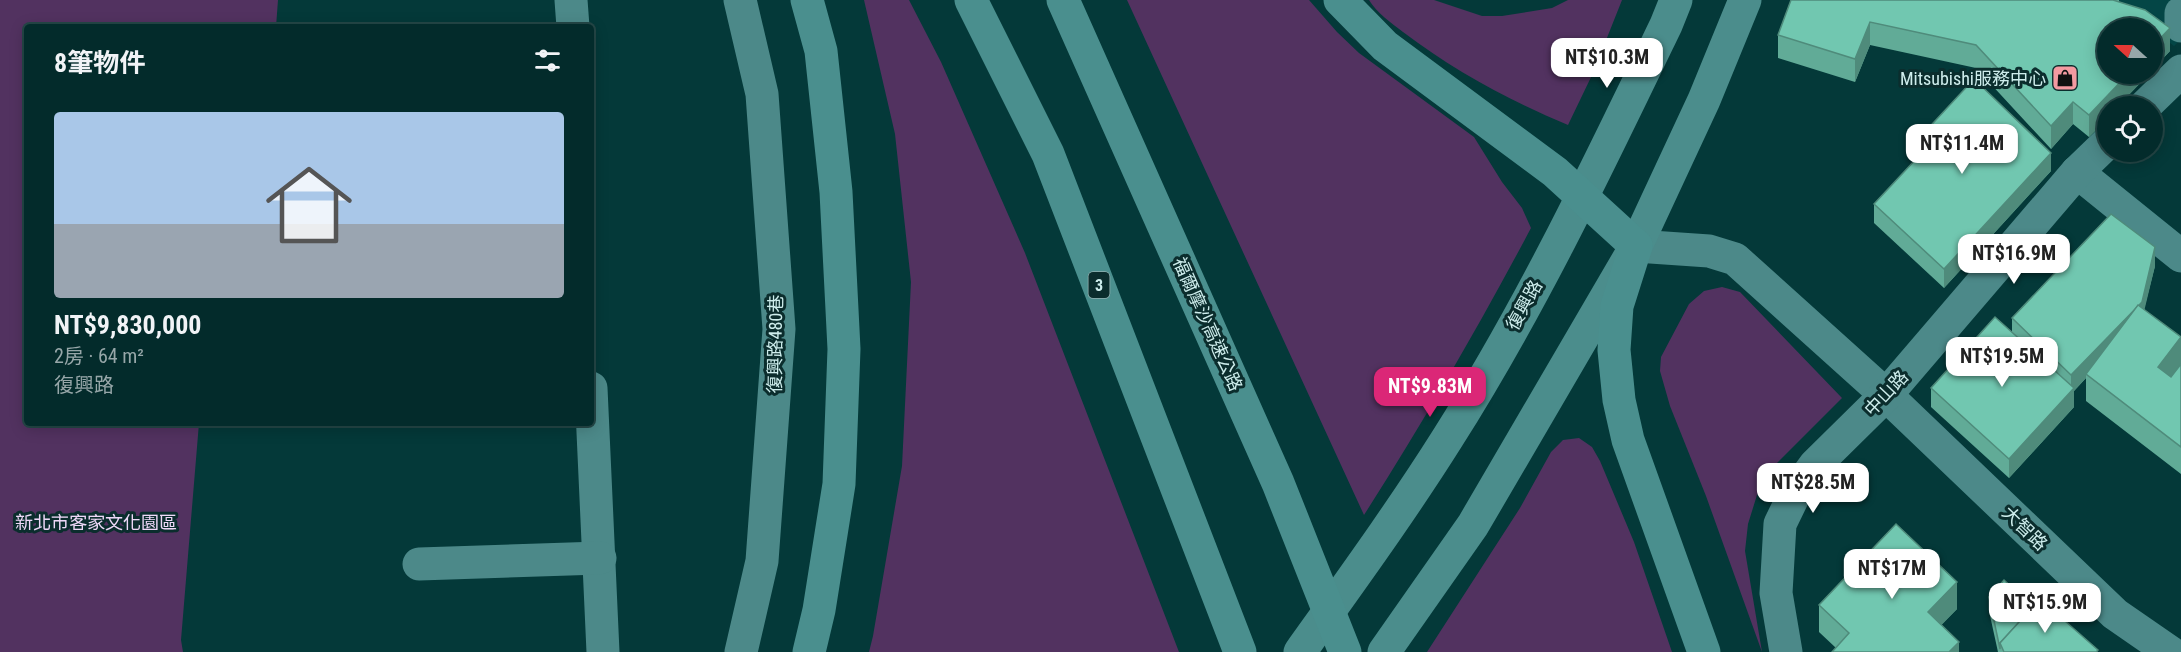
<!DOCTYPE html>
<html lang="zh-TW">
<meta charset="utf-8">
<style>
body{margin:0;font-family:"Roboto Condensed","Noto Sans TC",sans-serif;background:#0d3333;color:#f1f3f6;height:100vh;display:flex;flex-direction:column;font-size:22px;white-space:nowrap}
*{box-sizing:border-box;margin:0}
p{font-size:20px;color:#97a7a9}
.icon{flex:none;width:33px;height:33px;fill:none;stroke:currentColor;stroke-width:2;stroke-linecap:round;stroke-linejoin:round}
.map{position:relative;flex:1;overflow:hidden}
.details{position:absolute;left:24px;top:24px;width:570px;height:402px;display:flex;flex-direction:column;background:#032b2b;border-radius:6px;box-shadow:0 3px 15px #0003,0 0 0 2px #244747}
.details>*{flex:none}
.needle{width:39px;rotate:291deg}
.tools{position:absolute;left:2097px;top:18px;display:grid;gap:12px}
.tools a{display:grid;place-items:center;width:66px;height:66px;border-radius:50%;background:#032b2b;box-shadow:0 3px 15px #0003,0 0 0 2px #244747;font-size:30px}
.price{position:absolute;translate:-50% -51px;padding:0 14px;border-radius:12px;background:#fff;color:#222;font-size:20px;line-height:39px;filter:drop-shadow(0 2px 3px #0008)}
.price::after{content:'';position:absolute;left:50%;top:36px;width:18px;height:14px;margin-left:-9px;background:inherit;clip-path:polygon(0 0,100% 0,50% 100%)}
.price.on{background:#db2777;color:#fff}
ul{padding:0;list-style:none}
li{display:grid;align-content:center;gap:12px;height:318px;padding:0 30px}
li span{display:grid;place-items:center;height:186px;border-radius:6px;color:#555}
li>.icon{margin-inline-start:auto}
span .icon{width:108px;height:108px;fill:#fffc;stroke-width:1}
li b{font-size:26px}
h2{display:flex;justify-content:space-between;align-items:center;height:72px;padding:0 30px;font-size:26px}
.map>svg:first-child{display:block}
.built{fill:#044646}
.green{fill:#523260}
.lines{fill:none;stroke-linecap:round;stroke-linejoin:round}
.minor{stroke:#4c8989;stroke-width:33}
.major{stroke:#4b8d8c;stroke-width:33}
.highway{stroke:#4a8f8e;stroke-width:33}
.wall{fill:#61ab97}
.shaded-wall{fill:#4f8b7b}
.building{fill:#71c7b0;stroke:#4f8b7b;stroke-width:1.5}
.labels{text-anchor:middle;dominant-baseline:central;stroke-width:6;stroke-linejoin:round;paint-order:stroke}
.shield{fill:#0b2d2d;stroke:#94b3b3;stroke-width:1.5}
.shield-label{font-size:16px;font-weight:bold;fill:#ceedec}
.poi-label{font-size:18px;fill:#ceedec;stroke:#0b2d2d;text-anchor:end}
.street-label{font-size:18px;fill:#ceedec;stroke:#0b2d2d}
.park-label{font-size:18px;fill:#eed8f8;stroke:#0b2d2d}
</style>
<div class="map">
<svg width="2181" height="652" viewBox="0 0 2181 652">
<rect width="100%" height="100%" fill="#043939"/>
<path class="built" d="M2051,0H2181V39L2174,46L2152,28Z"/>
<g class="green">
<path d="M0,0H278L276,27H27V423H199L181,640L183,652H0Z"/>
<path d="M864,0H909L941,62L1025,253L1179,652H869L873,636L902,466L911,282L895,134Z"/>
<path d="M1127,0H1309L1337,32L1359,53L1474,137L1502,182L1522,208L1531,228C1479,326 1424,421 1364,515Z"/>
<path d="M1369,0H1434L1482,16H1502L1552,8L1568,0H1622L1593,73L1568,125C1510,101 1453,70 1403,32C1391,23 1377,13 1369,0Z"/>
<path d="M1722,287L1740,292L1842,398L1776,464L1757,495L1748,524L1745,551L1762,652L1706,496L1670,406L1660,371L1661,357L1689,304L1704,291Z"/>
<path d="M1579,438L1592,447L1600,461L1634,542L1672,652H1427L1520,508L1551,452L1563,440Z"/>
</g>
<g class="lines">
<g class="minor">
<path d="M571,0L573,27"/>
<path d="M740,0L762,94L779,329L762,561L741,652"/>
<path d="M2181,13V26"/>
<path d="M2145,106L2181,71"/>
<path d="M2077,172L2181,256"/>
<path d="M1636,246L1709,251L1735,259L1886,395L2115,614L2170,652"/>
<path d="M591,388L603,652"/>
<path d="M419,564L600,558"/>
<path d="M1786,652L1776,593L1780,524L1796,491L1815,465L1886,395L2077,172L2108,142"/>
</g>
<g class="major">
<path d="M1300,652C1350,582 1401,512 1447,439C1531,307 1598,166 1666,25L1676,0"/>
<path d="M1384,652L1473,525L1636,246L1704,100L1745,0"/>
</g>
<g class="highway">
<path d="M807,0L821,51L836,192L844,349L839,484L819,610L809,652"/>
<path d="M971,0L1048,154L1240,652"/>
<path d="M1063,0L1278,483L1345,652"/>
<path d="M1340,0L1385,46L1555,172L1636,246L1617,306L1614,350L1619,400L1628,440L1704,652"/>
</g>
</g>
<g class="wall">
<path d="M1791,0H2119V2L2145,10L2170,28V51L2152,70V28H2108V74H2149L2118,106H2108V118L2089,137L2073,124L2051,149L1976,68L1870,45L1855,82L1778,58V35Z"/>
<path d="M1922,135L2051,171L1944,288L1874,223V204L1922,153Z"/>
<path d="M2155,266L2144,309L2181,364L2171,377L2181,364V474L2086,401V378L2074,391V407L2009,478L1931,407V388L2012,332V318Z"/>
<path d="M1989,597L2033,607L2098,652H1998L1989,611Z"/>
<path d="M1819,605L1957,609L1941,625L1959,652L1836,648L1819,632Z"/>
</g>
<g class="shaded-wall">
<path d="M1870,22V45L1855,82V59Z"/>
<path d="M2170,28V51L2152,70V47Z"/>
<path d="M2128,74H2149L2118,106H2108V118L2089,137V115Z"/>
<path d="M2073,102V124L2051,149V126Z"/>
<path d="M2051,153V171L1944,288V269Z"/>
<path d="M2155,247V266L2142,320L2086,374V378L2074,391V407L2009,478V459L2071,391V375Z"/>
<path d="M2181,337V364L2158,394V367Z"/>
<path d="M1957,582V609L1928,639V612Z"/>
<path d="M1959,642V652H1949Z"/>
</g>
<g class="building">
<path d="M1791,0H2113L2145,10L2170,28L2152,47V28H2108V74H2128L2089,115L2073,102L2051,126L1976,45L1870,22L1855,59L1778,35Z"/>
<path d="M1974,79L2051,153L1944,269L1874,204L1931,143L1922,135Z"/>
<path d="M2111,214L2155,247L2142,302L2071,375L2012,318Z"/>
<path d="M2138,305L2181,337L2158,367L2171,377L2181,364V447L2086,374Z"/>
<path d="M1995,317L2074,388L2009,459L1931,388Z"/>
<path d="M1896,524L1957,582L1928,612L1959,642L1949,652H1832L1849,633L1819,605Z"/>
<path d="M2004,580L2033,607L2000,643V649L1989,597Z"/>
<path d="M2040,599L2098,650L2096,652H2004L2000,643Z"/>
</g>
<defs>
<symbol id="shop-square" viewBox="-11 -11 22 22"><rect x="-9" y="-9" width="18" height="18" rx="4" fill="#f49aa1" stroke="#0b2d2d"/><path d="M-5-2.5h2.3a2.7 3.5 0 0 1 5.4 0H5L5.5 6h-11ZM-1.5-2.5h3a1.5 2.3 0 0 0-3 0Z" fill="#111"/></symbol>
</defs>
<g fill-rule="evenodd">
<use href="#shop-square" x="2050" y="63" width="30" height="30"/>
</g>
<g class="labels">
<rect class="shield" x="1088.5" y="272" width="21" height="26" rx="4.5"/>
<g class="shield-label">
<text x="1099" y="285">3</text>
</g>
<g class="poi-label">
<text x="2046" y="78">Mitsubishi服務中心</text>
</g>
<g class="street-label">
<text transform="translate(1524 305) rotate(-61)">復興路</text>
<text transform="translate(1208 324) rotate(66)">福爾摩沙高速公路</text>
<text transform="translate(775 344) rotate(-89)">復興路480巷</text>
<text transform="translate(1886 393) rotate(-47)">中山路</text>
<text transform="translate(2025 528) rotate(44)">大智路</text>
</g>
<g class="park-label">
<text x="96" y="522">新北市客家文化園區</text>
</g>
</g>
</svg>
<div class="tools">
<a><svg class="needle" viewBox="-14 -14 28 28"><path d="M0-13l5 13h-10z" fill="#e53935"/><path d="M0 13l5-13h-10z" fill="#97a7a9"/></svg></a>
<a><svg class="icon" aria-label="locate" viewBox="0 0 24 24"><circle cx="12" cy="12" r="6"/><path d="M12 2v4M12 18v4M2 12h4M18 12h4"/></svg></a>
</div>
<b class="price" style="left:1607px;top:89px">NT$10.3M</b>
<b class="price" style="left:1962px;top:175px">NT$11.4M</b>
<b class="price" style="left:2014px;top:285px">NT$16.9M</b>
<b class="price" style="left:2002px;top:388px">NT$19.5M</b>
<b class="price on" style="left:1430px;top:418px">NT$9.83M</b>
<b class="price" style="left:1813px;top:514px">NT$28.5M</b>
<b class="price" style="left:1892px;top:600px">NT$17M</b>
<b class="price" style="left:2045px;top:634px">NT$15.9M</b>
<section class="details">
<h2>8筆物件<svg class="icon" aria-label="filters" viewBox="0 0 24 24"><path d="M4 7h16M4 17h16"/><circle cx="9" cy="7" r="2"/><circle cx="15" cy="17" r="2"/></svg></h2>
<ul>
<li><span style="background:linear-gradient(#a9c7e8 60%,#9aa5b1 0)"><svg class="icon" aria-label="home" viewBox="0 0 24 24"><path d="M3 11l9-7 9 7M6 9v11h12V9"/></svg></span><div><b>NT$9,830,000</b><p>2房 · 64 m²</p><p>復興路</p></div></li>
</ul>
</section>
</div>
